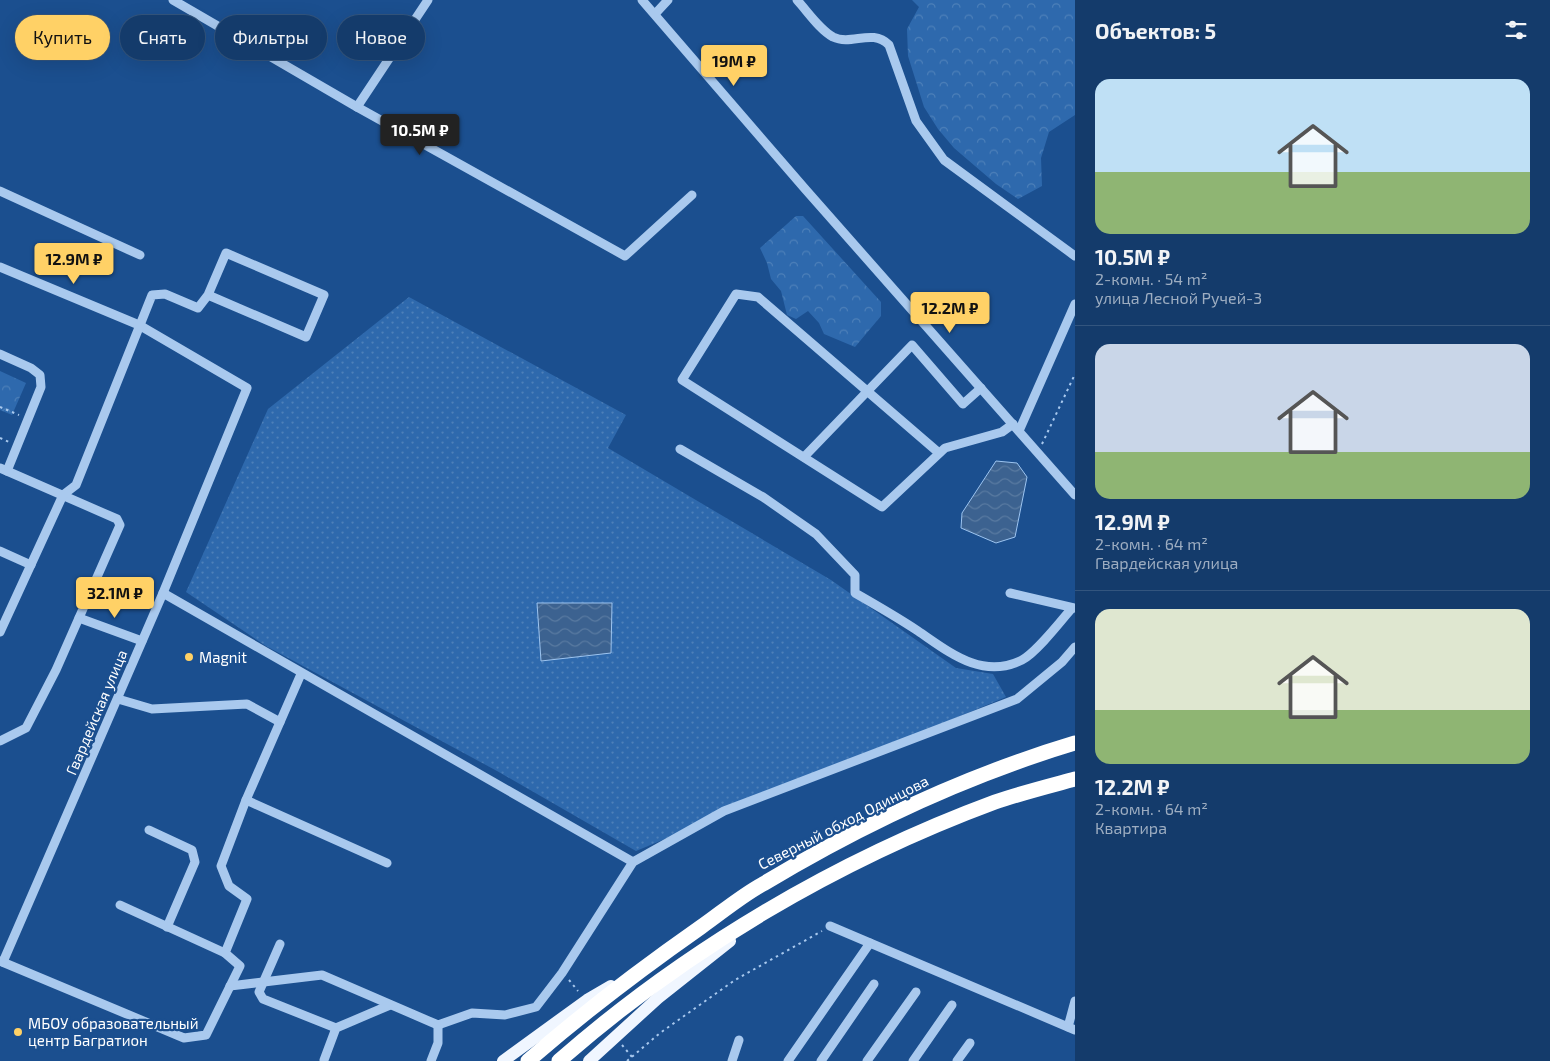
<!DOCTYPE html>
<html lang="ru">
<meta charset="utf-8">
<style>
body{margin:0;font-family:"Exo 2",sans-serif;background:#1d4271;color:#f1f3f6;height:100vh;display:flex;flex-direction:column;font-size:19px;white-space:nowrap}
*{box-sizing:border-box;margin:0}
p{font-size:16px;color:#9dadc1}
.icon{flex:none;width:28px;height:28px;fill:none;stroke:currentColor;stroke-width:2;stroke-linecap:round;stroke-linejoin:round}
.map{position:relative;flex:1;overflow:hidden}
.panel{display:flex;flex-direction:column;background:#143b6b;width:475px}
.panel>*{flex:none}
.guide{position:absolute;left:15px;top:15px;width:475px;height:45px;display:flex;gap:10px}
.price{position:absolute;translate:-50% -42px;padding:0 11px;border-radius:5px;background:#ffd166;color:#111;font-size:16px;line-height:32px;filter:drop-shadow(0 1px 2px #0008)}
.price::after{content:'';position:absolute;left:50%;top:30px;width:15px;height:11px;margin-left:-8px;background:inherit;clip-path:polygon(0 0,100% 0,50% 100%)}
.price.on{background:#222;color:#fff}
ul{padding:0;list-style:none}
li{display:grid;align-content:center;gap:10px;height:265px;padding:0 20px}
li+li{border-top:1px solid #33557e}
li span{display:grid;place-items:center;height:155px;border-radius:15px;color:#555}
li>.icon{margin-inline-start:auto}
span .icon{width:90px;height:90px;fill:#fffc;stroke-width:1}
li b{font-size:21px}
h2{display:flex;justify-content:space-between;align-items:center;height:60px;padding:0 20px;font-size:21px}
.pill{padding:0 18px;border-radius:22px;background:#143b6b;box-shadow:0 5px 20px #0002,0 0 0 1px #33557e;font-size:18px;line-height:45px}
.pill.on{background:#ffd166;color:#111}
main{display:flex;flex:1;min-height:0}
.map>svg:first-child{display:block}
.grass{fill:url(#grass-dots)}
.forest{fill:url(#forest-crowns)}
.water{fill:url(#water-waves);stroke:#9cc4f0}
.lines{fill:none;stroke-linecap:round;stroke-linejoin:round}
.path{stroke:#a9c9ee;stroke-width:2;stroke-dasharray:2.5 4;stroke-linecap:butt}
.minor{stroke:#a9c9ee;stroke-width:9}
.major{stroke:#f0f6ff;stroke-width:12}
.highway{stroke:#fff;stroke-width:15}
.poi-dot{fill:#ffd166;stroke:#1b4f8f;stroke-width:2}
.labels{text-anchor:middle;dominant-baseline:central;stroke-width:4.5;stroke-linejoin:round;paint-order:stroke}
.poi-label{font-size:15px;fill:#fff;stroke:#1b4f8f;text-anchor:start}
.street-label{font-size:15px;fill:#fff;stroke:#1b4f8f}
</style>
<main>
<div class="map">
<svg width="1075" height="1061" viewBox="0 0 1075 1061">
<defs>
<pattern id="grass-dots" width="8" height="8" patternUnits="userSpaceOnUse" patternTransform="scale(1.25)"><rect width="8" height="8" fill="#2e69ad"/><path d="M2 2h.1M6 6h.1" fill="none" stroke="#4d80b9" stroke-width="1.8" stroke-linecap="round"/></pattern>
<pattern id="forest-crowns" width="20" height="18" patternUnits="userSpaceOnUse" patternTransform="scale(1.25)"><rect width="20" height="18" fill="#2e69ad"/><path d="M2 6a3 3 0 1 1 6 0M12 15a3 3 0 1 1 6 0" fill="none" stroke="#4d80b9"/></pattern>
<pattern id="water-waves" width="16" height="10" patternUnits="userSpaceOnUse" patternTransform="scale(1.25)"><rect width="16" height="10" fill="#3c6290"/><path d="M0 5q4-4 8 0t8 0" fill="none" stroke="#597aa1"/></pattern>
</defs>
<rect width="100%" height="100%" fill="#1b4f8f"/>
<path class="grass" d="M409,297L626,415L608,448L831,580L956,668L993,674L1006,697L636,851L497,771L266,646L186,592L268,409Z"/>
<g class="forest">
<path d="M912,0H1075V115L1049,132L1041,158L1042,186L1018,199L996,184L954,148L938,129L924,107L908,56L907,29L919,7Z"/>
<path d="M796,216H803L881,302V316L855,347L824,334L819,323L808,311L796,319L787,315L781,291L771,279L767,263L760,248Z"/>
<path d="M0,371L26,383L12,415L0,410Z"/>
</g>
<g class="water">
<path d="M996,461L1017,463L1027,477L1015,537L996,543L961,528L962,513Z"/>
<path d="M537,603H612L611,653L541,661Z"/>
</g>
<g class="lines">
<g class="path">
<path d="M0,407L19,415"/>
<path d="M0,438L9,442"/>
<path d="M1042,444L1075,374"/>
<path d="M569,980L578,991"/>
<path d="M622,1045L632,1057"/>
<path d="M627,1061L660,1033L735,980L822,931"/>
</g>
<g class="minor">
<path d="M173,0L357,107"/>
<path d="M428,0L357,107L625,256L692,195"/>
<path d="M642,0L806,190L1075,495"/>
<path d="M797,0C808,12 819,29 833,37C852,46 872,28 889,45L916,121L944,160L1075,256"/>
<path d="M655,14L668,0"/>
<path d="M0,191L140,255"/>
<path d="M0,267L139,325L247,388L163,593L3,962"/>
<path d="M0,354L31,368L40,375L41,387L7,471"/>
<path d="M1019,431L1075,304"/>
<path d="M680,449L763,497L816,534L855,575V593C876,605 897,617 918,631C949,652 982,680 1022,660C1036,653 1061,621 1072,608"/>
<path d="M939,453L758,297L736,294L682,380L882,507L945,448L1002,432L1013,424"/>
<path d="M804,457L912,345L963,404L981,388"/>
<path d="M0,468L117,519L120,525L56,670L26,728L0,741"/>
<path d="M0,551L31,565"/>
<path d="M163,593L633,862"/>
<path d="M1010,593L1075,608"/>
<path d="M79,618L142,641"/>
<path d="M0,632L63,495L76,485L152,295L165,294L198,308L208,295L306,337L324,295L226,253L208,295"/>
<path d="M301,674L246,800L387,863"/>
<path d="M118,699L152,709L247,704L280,722"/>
<path d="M149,830L192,850L195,862L167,927"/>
<path d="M120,905L225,953"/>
<path d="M830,926L1075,1030"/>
<path d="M280,944L259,992L263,999L336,1028"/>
<path d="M0,961L184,1038L206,1035L240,966L225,953L247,899L229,886L221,866L246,800"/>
<path d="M230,986L322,975L438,1025L472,1013L505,1015L536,1007L562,973L633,862L724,811L1017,699L1062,662L1075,647"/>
<path d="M1068,1027L1075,1001"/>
<path d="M324,1060L336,1028L390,1005"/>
<path d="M431,1061L438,1043V1025"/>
<path d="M732,1061L739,1040"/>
<path d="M788,1061L870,943"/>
<path d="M821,1061L874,984"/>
<path d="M867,1061L916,992"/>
<path d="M913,1061L952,1005"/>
<path d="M957,1061L970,1043"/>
</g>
<g class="major">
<path d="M503,1061L587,1000L611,986"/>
<path d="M589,1061L658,998L730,941"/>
</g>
<g class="highway">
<path d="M528,1061C583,1013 641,969 701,927C721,913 741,896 763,884C861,825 965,776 1075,743"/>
<path d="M559,1061C685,950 838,860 995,802C1021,793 1049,786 1075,779"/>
</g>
</g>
<g class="poi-dot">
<circle cx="189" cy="657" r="5"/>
<circle cx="18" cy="1032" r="5"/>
</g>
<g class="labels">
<g class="poi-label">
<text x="199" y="657">Magnit</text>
<text x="28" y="1023">МБОУ образовательный<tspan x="28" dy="17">центр Багратион</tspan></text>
</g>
<g class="street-label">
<text transform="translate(96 712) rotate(-67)">Гвардейская улица</text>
<text transform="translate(843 822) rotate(-27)">Северный обход Одинцова</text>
</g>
</g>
</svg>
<b class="price" style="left:734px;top:87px">19M ₽</b>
<b class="price on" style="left:420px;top:156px">10.5M ₽</b>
<b class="price" style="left:74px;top:285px">12.9M ₽</b>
<b class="price" style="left:950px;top:334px">12.2M ₽</b>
<b class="price" style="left:115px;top:619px">32.1M ₽</b>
<div class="guide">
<a class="pill on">Купить</a>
<a class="pill">Снять</a>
<a class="pill">Фильтры</a>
<a class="pill">Новое</a>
</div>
</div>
<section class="panel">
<h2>Объектов: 5<svg class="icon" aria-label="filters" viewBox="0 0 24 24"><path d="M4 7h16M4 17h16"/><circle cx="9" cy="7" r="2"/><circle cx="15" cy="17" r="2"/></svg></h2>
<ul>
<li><span style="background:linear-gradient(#bfe0f5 60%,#8fb573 0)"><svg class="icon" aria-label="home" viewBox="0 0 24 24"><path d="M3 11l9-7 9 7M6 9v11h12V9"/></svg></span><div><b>10.5M ₽</b><p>2-комн. · 54 m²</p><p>улица Лесной Ручей-3</p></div></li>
<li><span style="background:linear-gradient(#c9d6e8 70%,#8fb573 0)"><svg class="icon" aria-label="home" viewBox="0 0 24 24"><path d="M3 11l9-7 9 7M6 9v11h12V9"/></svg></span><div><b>12.9M ₽</b><p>2-комн. · 64 m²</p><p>Гвардейская улица</p></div></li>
<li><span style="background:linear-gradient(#dfe7d0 65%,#8fb573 0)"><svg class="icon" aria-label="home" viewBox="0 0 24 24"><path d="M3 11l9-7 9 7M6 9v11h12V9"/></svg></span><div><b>12.2M ₽</b><p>2-комн. · 64 m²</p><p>Квартира</p></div></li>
</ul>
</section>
</main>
